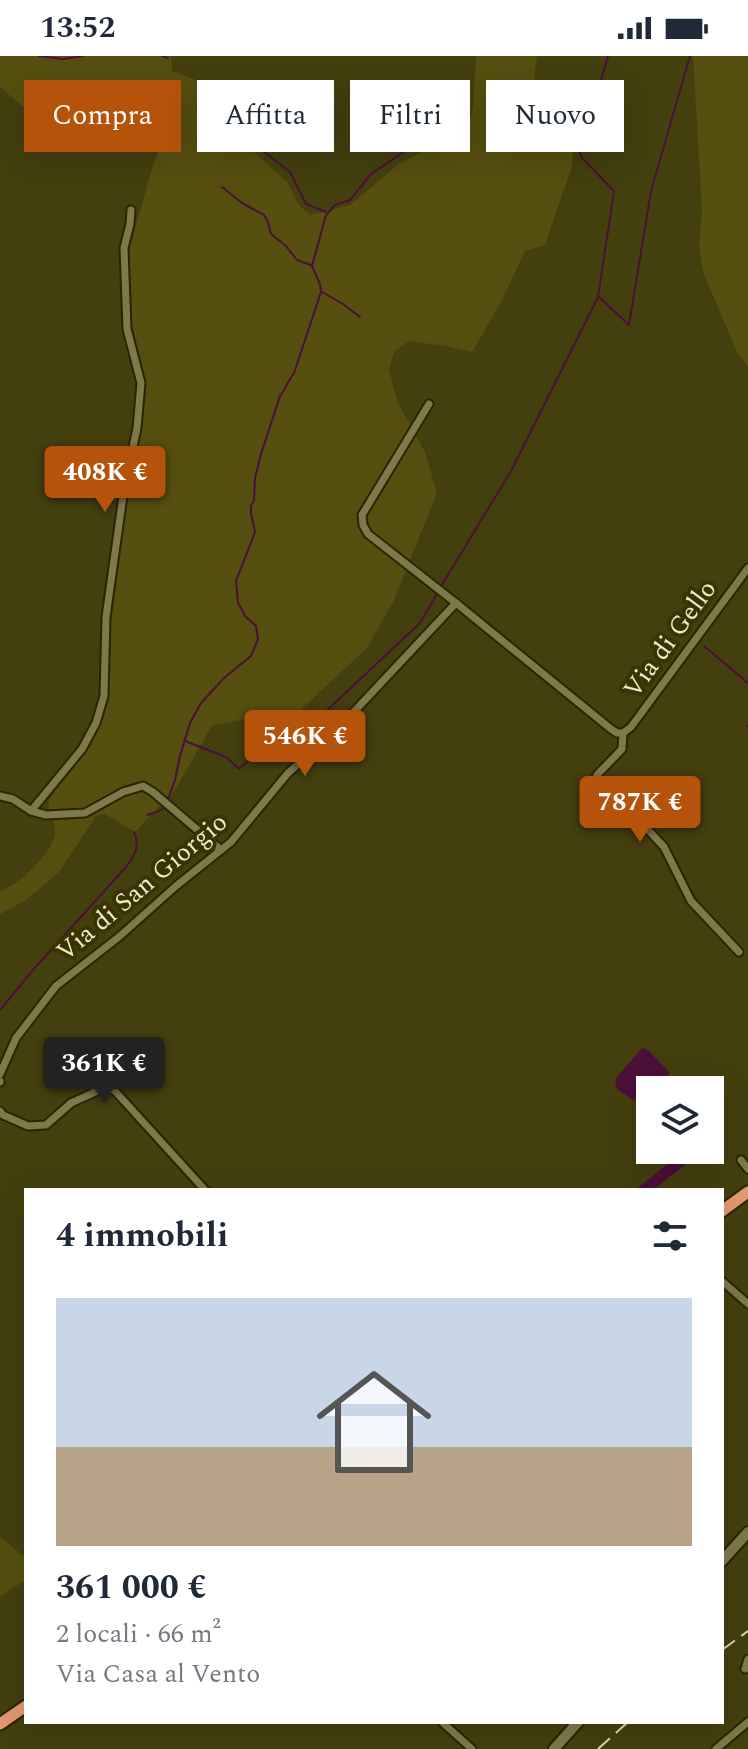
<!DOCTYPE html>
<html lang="it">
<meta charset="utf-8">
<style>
body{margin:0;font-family:Spectral,serif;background:#f2f2f3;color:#1f2937;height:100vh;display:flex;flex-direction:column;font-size:30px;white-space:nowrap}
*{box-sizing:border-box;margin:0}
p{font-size:26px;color:#747a83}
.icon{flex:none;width:44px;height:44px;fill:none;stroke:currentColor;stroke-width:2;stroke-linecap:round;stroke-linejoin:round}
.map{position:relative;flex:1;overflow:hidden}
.side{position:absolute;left:24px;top:1132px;width:700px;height:536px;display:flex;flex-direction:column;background:#fff;border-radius:0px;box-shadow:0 8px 32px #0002}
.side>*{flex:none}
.banner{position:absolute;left:24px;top:24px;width:700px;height:72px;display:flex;gap:16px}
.buttons{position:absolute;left:636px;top:1020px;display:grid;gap:16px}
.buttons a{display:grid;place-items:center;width:88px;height:88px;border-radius:0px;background:#fff;box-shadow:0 8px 32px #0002;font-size:40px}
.price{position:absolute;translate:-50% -68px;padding:0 18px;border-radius:8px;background:#b45309;color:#fff;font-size:26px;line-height:52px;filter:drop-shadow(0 2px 4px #0008)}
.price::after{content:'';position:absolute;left:50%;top:48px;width:24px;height:18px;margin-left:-12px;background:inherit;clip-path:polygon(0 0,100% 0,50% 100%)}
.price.on{background:#222;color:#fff}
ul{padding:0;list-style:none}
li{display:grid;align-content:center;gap:16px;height:424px;padding:0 32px}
li span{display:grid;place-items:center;height:248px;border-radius:0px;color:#555}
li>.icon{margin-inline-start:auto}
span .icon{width:144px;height:144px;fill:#fffc;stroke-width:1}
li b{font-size:34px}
h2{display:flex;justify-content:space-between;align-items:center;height:96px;padding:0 32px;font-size:34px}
.chip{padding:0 28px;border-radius:0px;background:#fff;box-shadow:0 8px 32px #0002;font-size:28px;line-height:72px}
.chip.on{background:#b45309;color:#fff}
.status{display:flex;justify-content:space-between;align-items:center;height:56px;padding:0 40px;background:#fff;direction:ltr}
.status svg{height:22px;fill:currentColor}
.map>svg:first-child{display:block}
.green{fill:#564f0f}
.water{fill:#4c0f39}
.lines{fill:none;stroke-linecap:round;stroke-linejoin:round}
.stream{stroke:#4c0f39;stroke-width:2}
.minor-casing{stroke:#292502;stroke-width:11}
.secondary-casing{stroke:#292502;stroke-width:14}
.trunk-casing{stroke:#292502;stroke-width:15}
.minor{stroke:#7e794b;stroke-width:7}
.secondary{stroke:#7e794b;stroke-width:10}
.trunk{stroke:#e39870;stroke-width:11}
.rail{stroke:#d9d6bb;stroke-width:2;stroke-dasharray:16 8;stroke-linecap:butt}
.labels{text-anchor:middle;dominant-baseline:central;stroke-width:8;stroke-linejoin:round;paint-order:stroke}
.street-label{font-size:26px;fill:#edead2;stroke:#3a3402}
</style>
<div class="status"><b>13:52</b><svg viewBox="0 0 49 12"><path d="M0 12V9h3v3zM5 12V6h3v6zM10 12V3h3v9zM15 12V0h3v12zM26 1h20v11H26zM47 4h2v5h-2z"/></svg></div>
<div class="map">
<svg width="748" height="1693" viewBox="0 0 748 1693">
<rect width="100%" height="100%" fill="#443f0f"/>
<g class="green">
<path d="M0,0H171L172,15L210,29L214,59L288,127L298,148L310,159L350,149L399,108L468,72L473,51L476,0H537L534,23L562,69L574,73L572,110L545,189L525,195L502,244L472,296L445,290L409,285L394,296L389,313L397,345L425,396L437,437L393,546L367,592L294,660L259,661L212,669L177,731L135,776L105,758L96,760L59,816L26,844L0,858V835C16,832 57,793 55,775C54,763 47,755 49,743L91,690L102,665L107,644L111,565L129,431L143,356L145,325L130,259L127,202L151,116L166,71V66L160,61L129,60L99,53L68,65L30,57L0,31Z"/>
<path d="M693,0H748V311L736,294L704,218L701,204L699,192L702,154Z"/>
<path d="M0,1481L26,1502V1524L0,1540Z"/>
</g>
<g class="water">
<path d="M642,992L648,994L670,1017L654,1033L635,1045L618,1034L615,1027L617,1021Z"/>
<path d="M685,1094H704L653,1134H635Z"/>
</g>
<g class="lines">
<g class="stream">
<path d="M39,0L63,3L83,0"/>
<path d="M162,0L168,2"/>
<path d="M231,70L290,116L306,148L326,156"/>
<path d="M222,131L242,147L264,159L268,166L271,178L286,190L297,204L311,209"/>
<path d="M322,236L343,248L360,261"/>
<path d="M599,241L629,269L651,135L690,0"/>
<path d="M440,532L511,415L598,241L614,135L582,102L580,97L608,0"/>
<path d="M704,590L748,627"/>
<path d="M747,670L748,669"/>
<path d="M185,685L226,701L239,713L289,669L295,668L303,675L306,674L420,567L437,538"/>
<path d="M147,759L159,755L165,751L175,724L180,700L190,667L201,647L224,622L251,600L258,583L256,570L246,561L238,547L236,525L255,476L251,457V450L254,444L255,422L261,398L280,340C286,332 288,325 294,317L321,236L320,228L312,210L326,159L335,149L350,144L371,118L408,93L424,78L444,49"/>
<path d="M0,954L32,915L126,811C134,800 141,790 134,776"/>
</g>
<defs>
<g id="minor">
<path d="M429,348L362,459L363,469L368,478L456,547"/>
<path d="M623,677L622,693L597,719L594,727L625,749L664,791L691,845L739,896"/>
<path d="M623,677L631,671L748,512"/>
<path d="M0,740L13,743L31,755L46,759L85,757L123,736L143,730L153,736L221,794"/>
<path d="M31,755L82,693L96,667L104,640L106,561L124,433L137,372L141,327L127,273L124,192L130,168L131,154"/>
<path d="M0,1018L16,982L56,930L120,880L176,830L231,786L288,717L335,676L456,547L611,673L617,677H623"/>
<path d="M0,1025V1026"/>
<path d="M0,1055L3,1059L28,1070L46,1069L71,1047L106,1031L115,1035L205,1134"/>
<path d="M741,1104L748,1113"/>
<path d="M722,1225L748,1248"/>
<path d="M745,1613L748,1603"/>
<path d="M442,1666L472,1693"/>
<path d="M716,1693L748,1666"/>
</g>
<g id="secondary">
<path d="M722,1505L748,1476"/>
<path d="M554,1693L578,1666"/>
</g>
<g id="trunk">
<path d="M722,1155L748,1136"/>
<path d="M0,1668L26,1650"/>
</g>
</defs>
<use href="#minor" class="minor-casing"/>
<use href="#secondary" class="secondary-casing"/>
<use href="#trunk" class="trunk-casing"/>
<use href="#minor" class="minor"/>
<use href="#secondary" class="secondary"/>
<use href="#trunk" class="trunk"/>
<g class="rail">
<path d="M722,1594L748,1575"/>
<path d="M598,1693L628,1666"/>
</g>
</g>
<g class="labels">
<g class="street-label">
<text transform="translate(670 583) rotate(-54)">Via di Gello</text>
<text transform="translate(142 831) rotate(-40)">Via di San Giorgio</text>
</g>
</g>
</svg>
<div class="buttons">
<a><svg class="icon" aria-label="layers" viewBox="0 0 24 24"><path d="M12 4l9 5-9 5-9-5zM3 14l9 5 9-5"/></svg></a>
</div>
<b class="price" style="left:105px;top:458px">408K €</b>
<b class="price" style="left:305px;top:722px">546K €</b>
<b class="price" style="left:640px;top:788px">787K €</b>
<b class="price on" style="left:104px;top:1049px">361K €</b>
<div class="banner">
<a class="chip on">Compra</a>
<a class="chip">Affitta</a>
<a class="chip">Filtri</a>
<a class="chip">Nuovo</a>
</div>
<section class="side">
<h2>4 immobili<svg class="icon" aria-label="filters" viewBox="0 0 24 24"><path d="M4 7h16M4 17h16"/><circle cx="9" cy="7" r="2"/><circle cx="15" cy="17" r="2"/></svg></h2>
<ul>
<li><span style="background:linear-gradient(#c9d6e8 60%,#b9a48a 0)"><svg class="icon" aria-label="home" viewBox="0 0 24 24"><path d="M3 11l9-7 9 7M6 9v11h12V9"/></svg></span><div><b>361 000 €</b><p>2 locali · 66 m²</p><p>Via Casa al Vento</p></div></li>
</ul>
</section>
</div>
